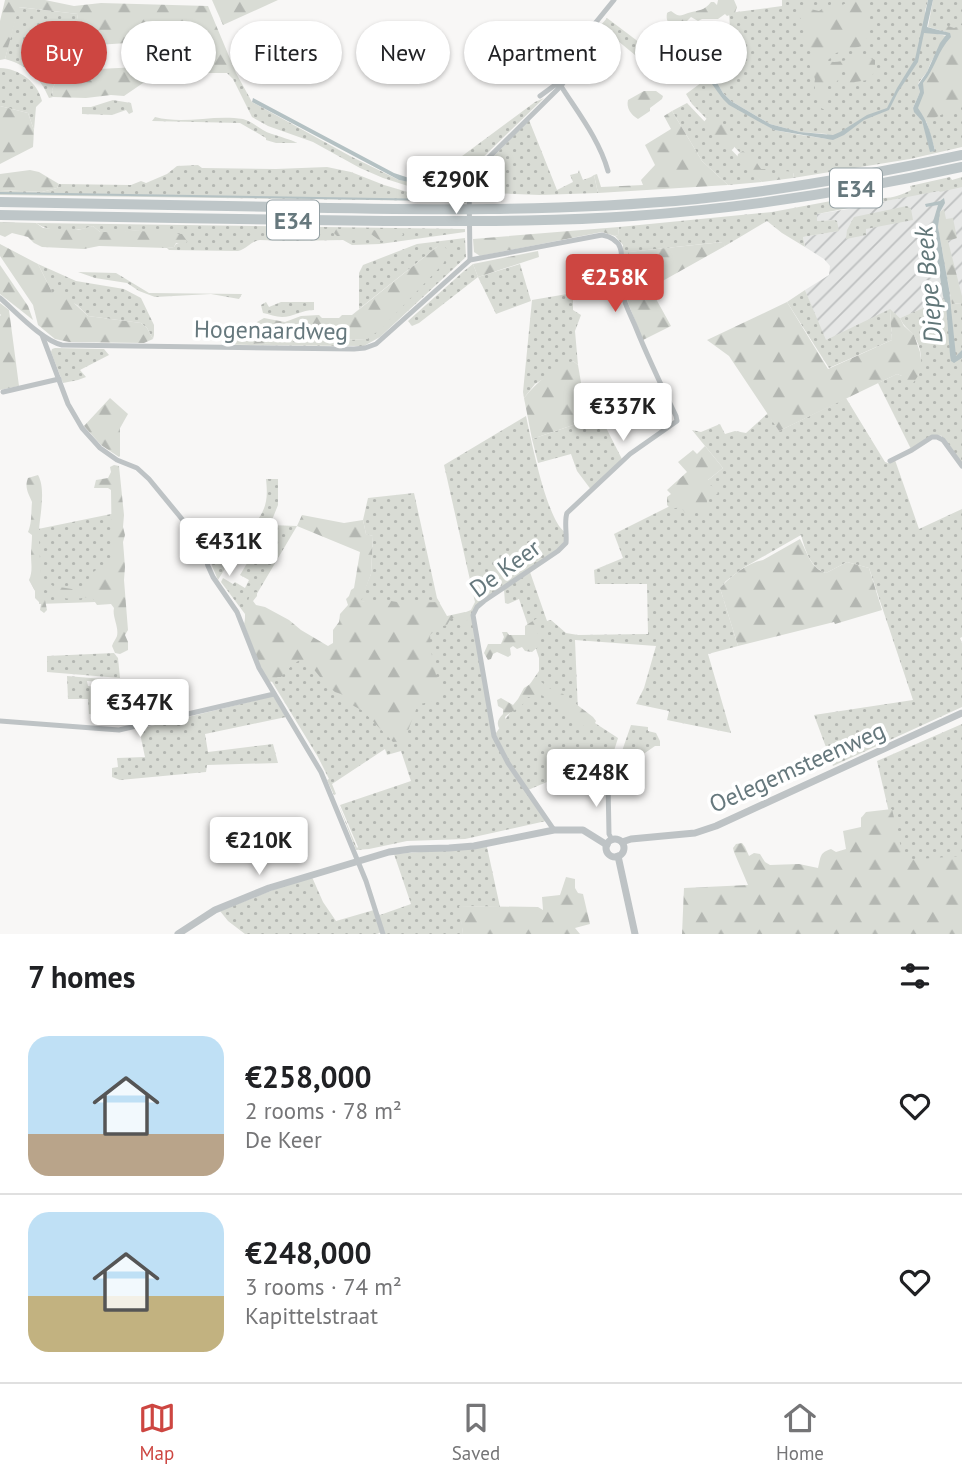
<!DOCTYPE html>
<meta charset="utf-8">
<style>
body{margin:0;font-family:"PT Sans",sans-serif;background:#f6f6f6;color:#202124;height:100vh;display:flex;flex-direction:column;font-size:26px;white-space:nowrap}
*{box-sizing:border-box;margin:0}
p{font-size:23px;color:#757577}
.icon{flex:none;width:38px;height:38px;fill:none;stroke:currentColor;stroke-width:2;stroke-linecap:round;stroke-linejoin:round}
.map{position:relative;height:934px;overflow:hidden}
.side{display:flex;flex-direction:column;background:#fff;flex:1}
.side>*{flex:none}
.top-card{position:absolute;left:21px;top:21px;width:920px;height:63px;display:flex;gap:14px}
.price{position:absolute;translate:-50% -60px;padding:0 16px;border-radius:7px;background:#fff;color:#222;font-size:23px;line-height:46px;filter:drop-shadow(0 2px 4px #0008)}
.price::after{content:'';position:absolute;left:50%;top:42px;width:21px;height:16px;margin-left:-10px;background:inherit;clip-path:polygon(0 0,100% 0,50% 100%)}
.price.selected{background:#cd4641;color:#fff}
ul{padding:0;list-style:none}
li{display:flex;align-items:center;gap:21px;height:175px;padding:0 28px}
li+li{border-top:2px solid #e0e0e0}
li span{display:grid;place-items:center;flex:none;width:196px;height:140px;border-radius:21px;color:#555}
li>.icon{margin-inline-start:auto}
span .icon{width:84px;height:84px;fill:#fffc;stroke-width:1}
li b{font-size:30px}
h2{display:flex;justify-content:space-between;align-items:center;height:84px;padding:0 28px;font-size:30px}
.pill{padding:0 24px;border-radius:32px;background:#fff;box-shadow:0 2px 5px #0004;font-size:24px;line-height:63px}
.pill.selected{background:#cd4641;color:#fff}
.menu{display:flex;justify-content:space-around;align-items:center;height:98px;border-top:2px solid #e0e0e0;background:#fff;font-size:19px;color:#757577}
.menu a{display:grid;justify-items:center;gap:4px}
.menu .selected{color:#cd4641}
.map>svg:first-child{display:block}
.industrial{fill:url(#industrial-furrows)}
.grass{fill:url(#grass-dots)}
.forest{fill:url(#forest-firs)}
.water{fill:#b4c1c3}
.lines{fill:none;stroke-linecap:round;stroke-linejoin:round}
.stream{stroke:#b4c1c3;stroke-width:2}
.minor{stroke:#bec3c5;stroke-width:5}
.tertiary{stroke:#bec3c5;stroke-width:7}
.motorway{stroke:#bec6c8;stroke-width:10}
.labels{text-anchor:middle;dominant-baseline:central;stroke-width:7;stroke-linejoin:round;paint-order:stroke}
.shield{fill:#fff;stroke:#94a0a4;stroke-width:2}
.shield-label{font-size:23px;font-weight:bold;fill:#66787d}
.street-label{font-size:24px;fill:#66787d;stroke:#fff}
.water-label{font-size:26px;font-style:italic;fill:#617678;stroke:#fff}
</style>
<div class="map">
<svg width="962" height="934" viewBox="0 0 962 934">
<defs>
<pattern id="industrial-furrows" width="10" height="10" patternUnits="userSpaceOnUse" patternTransform="scale(1.75)"><rect width="10" height="10" fill="#e6e7e6"/><path d="M-1 1l2-2M0 10L10 0M9 11l2-2" fill="none" stroke="#bec0c0"/></pattern>
<pattern id="grass-dots" width="8" height="8" patternUnits="userSpaceOnUse" patternTransform="scale(1.75)"><rect width="8" height="8" fill="#d9dcd5"/><path d="M2 2h.1M6 6h.1" fill="none" stroke="#b4b7b2" stroke-width="1.8" stroke-linecap="round"/></pattern>
<pattern id="forest-firs" width="22" height="20" patternUnits="userSpaceOnUse" patternTransform="scale(1.75)"><rect width="22" height="20" fill="#d9dcd5"/><path d="M5 1l3.5 6h-7zM16 11l3.5 6h-7z" fill="#b4b7b2"/></pattern>
</defs>
<rect width="100%" height="100%" fill="#f8f7f6"/>
<path class="industrial" d="M962,184V303L950,297L900,318L890,310L825,341L805,290L829,275L830,266L824,259L805,247L803,237L838,231L835,220L817,221V214L855,208Z"/>
<g class="grass">
<path d="M782,0H928L925,11L928,32L947,36L931,62L927,72L919,82L918,85L920,92L913,108L922,121L930,145L935,150L925,117L962,102V147L910,159L793,178L794,173L768,176L757,170L692,104L686,94L709,77L722,98L774,130L801,135L828,139L827,134L800,132L770,124L731,101L723,93L712,74L733,71L729,13L782,6Z"/>
<path d="M933,0H962V26L950,33L928,27Z"/>
<path d="M18,7L78,14L73,44L52,90L53,97L49,98C40,77 27,65 5,59Z"/>
<path d="M607,18L652,52L641,60L600,26Z"/>
<path d="M0,68C19,68 38,83 42,101L36,107L34,130L28,113L0,106Z"/>
<path d="M227,73H236L252,102L350,156L399,180L447,186L427,182L535,102L544,98L471,169L467,177L466,195L408,186L383,178L360,168L313,142L268,126L252,117L233,79Z"/>
<path d="M113,100L131,103L133,112L129,114L126,110L112,115L82,114V107H91Z"/>
<path d="M687,103L762,182L728,185L702,161L672,111Z"/>
<path d="M155,117C185,125 213,114 243,119C254,122 261,131 272,134C280,137 290,139 297,143H276L266,140V138L240,123L152,121Z"/>
<path d="M529,120L557,190L573,182L570,175L578,173L579,170L583,180L591,177L594,175L598,193L540,195L488,193L482,195H473V193L477,192L481,189L493,190L491,167L480,170Z"/>
<path d="M198,165L202,168L276,169L327,167L351,172L384,185L418,195L466,199V203L445,201L0,195V190L42,192L57,188L59,184L131,185L141,181L146,183L167,174L177,166Z"/>
<path d="M950,177L952,180L962,177V187L940,192L939,191L817,214V221L835,220L837,221L839,231L803,237L805,247L782,233L767,221L725,246L722,242L629,252L636,292L628,303L622,280L623,245L615,236L618,235L619,227L772,212L874,193V197C887,200 900,196 911,190L910,186Z"/>
<path d="M907,206L911,209L913,220L866,229V235L846,239L847,230L854,217Z"/>
<path d="M36,223L465,229V232L380,244L352,245L343,240L290,241L260,240C251,241 247,249 238,251L169,250L167,248L174,247L176,244L179,243C162,237 142,227 125,232H100L93,226C77,232 50,233 36,223Z"/>
<path d="M465,238L466,257L380,337L364,346L224,345L367,339L438,246L359,309V273L363,265L417,244Z"/>
<path d="M38,264L76,281L124,289L141,298L154,325V335L153,339L147,328L141,323L88,316L77,305L52,292Z"/>
<path d="M473,264L478,277L520,264L531,301L496,314L478,277L419,323L412,326L408,321L464,271Z"/>
<path d="M78,272L116,273L149,293L242,294L239,299L211,294L155,297L139,291L127,283L95,278Z"/>
<path d="M805,290L826,340L890,309L892,340L829,368L787,302Z"/>
<path d="M573,293V310L581,315L575,331L578,365L573,361L535,384L524,398L523,392L532,300Z"/>
<path d="M951,296L952,304L962,303V465L942,436L936,435L911,449L878,383L897,374L902,376H918C923,363 922,348 914,336C909,329 904,327 900,318Z"/>
<path d="M266,302L269,307L281,302H314V310C302,310 293,317 282,317C276,317 269,314 263,313L261,305Z"/>
<path d="M55,348L104,349L109,355L80,370L86,377L78,380L63,383L51,352L52,349Z"/>
<path d="M846,398L885,462L888,463L895,460L919,529L962,509V637L960,638L962,643V707L833,766L814,715L913,700L869,568L847,562L826,573C810,568 805,549 801,535L743,568L726,581L720,588L738,646L708,654L731,733L667,720L669,711L636,704L644,688L656,646L575,640L578,712L618,738L613,754L528,790L546,821L465,839L407,841L369,849L356,850L338,803L357,848L358,847L340,805L411,781L401,751L387,755L385,749L332,784L336,794L334,795L327,780L329,779L318,757L271,680L304,654L429,649V629L433,625L471,610L475,602L444,465L526,416C531,439 547,521 565,532V540L562,546L472,612L494,738L496,733L539,671V658L519,599L508,604L505,603L504,589L530,572L547,621L551,620L566,633L578,635L648,634L647,584H595L594,570L623,558L614,534L686,498L723,468L692,430L701,432L720,424L725,434L735,431L746,433L768,413L779,431Z"/>
<path d="M600,416L623,461L592,491L577,471L571,454L538,463L532,439Z"/>
<path d="M266,479H278V505L270,525L297,526L245,614L221,582L223,578L233,584L235,582L245,588L249,580L240,575L249,560L235,552L218,580L210,561L235,524L254,525C267,508 268,499 266,479Z"/>
<path d="M414,493L437,598L440,603L387,606L360,601L371,574L373,536L366,534L363,520L368,498Z"/>
<path d="M121,512L124,601L39,604L38,529Z"/>
<path d="M114,653L118,658L120,678L47,672V656Z"/>
<path d="M67,676L115,680V683L87,681L88,686L114,688L113,709L103,708L104,704L100,703L99,715L89,714L88,699H68Z"/>
<path d="M273,696L286,717L205,734L208,752L273,744L278,763L207,765L206,772L120,780L112,777V768L118,767L117,758L145,757L139,729Z"/>
<path d="M962,724V860L901,864L877,761Z"/>
<path d="M631,725L648,727V731L656,733L660,741V746H655L642,755L621,754Z"/>
<path d="M487,847L500,907L460,906L463,934H385L384,931L377,934H245L228,921L220,911L278,888L312,877L323,902L336,921L374,910L380,915L411,904L394,854Z"/>
</g>
<g class="forest">
<path d="M5,0H45L74,6L101,3L208,6L236,73H191L192,52L215,51C193,22 192,25 157,27V41L82,46L74,66L78,70L159,66L164,81L143,83L124,96L111,95L86,98L53,97L52,90L73,44L78,14L19,7L5,59L0,60V21Z"/>
<path d="M212,0H278L223,25Z"/>
<path d="M718,0H734L737,7L735,13L727,16L725,14L718,19H702L698,21L691,17L686,22L680,21L675,25C667,24 666,20 667,13L671,11C679,17 680,16 688,13C699,10 704,11 711,2H714L717,5Z"/>
<path d="M833,0H838L840,6L853,0H866C871,11 865,28 867,40L862,46L836,53L827,61C843,66 858,51 875,60V72L868,80L855,82L852,85L848,81L849,72H853V70L840,71L838,80L835,84L827,85L825,92L826,110H825L819,107C818,97 813,88 815,79L808,61C816,50 807,46 801,38L807,29C805,22 800,20 798,13L800,8H806L819,11L825,7L829,8Z"/>
<path d="M734,24L737,30L735,37L740,68C736,74 729,75 722,74C718,81 716,84 707,83L706,80L701,78L700,70L688,59L686,61L678,57L673,48L669,44L677,37L682,39H699L705,37L709,34L722,33L727,30L728,25Z"/>
<path d="M962,25V105L926,122L915,112L920,90L919,88L947,36L944,30L948,26L954,28Z"/>
<path d="M644,91H656L663,96L662,99L650,108V111L638,119C631,115 626,108 628,100Z"/>
<path d="M0,106L28,113L34,130L33,147L0,164Z"/>
<path d="M672,111L702,161L728,185L598,193L594,175L597,174L601,187L643,185L641,180L655,165L645,145L671,129L664,116Z"/>
<path d="M709,116C720,121 732,132 737,143L733,149L730,151C724,148 714,138 711,132L706,130L702,124Z"/>
<path d="M743,151L757,163L761,169H768L773,174L785,171L794,172L793,178L762,182L739,162L737,158L738,154Z"/>
<path d="M30,170L39,172L59,184L57,188L42,192L0,190V174Z"/>
<path d="M944,209L946,219L953,218L957,238L948,241L962,296V303L952,304L938,227L940,212Z"/>
<path d="M0,222L36,223L43,228L78,230L93,226L100,232H125L127,230L182,234L187,241L186,244L176,243L174,247L167,248L99,246L84,249L42,247L34,243L28,237L12,233L5,237L0,235Z"/>
<path d="M619,227L618,235L615,236L602,232L480,256L474,252L473,239Z"/>
<path d="M336,229L402,231L403,235C390,244 383,244 371,234L354,240L343,236H337L334,233Z"/>
<path d="M723,242L725,246L650,288L671,326L643,340L628,303L636,292L628,252Z"/>
<path d="M0,244L38,264L52,292L63,293L88,316L141,323L147,328L153,339L144,343L69,342L55,339L38,325L33,305L0,256Z"/>
<path d="M438,246L445,247L449,253L443,264L381,329L367,339L224,345L232,332L243,333L252,331L257,322L264,318L285,322L301,316L319,315L322,318H339L342,315H352Z"/>
<path d="M538,251L539,257L478,277L473,264Z"/>
<path d="M0,265L28,306L33,320L0,294Z"/>
<path d="M787,302L828,369L892,340L890,309L900,318L904,326L914,335L920,352L922,367L918,376L911,386L902,376L897,374L779,431L729,356L707,340Z"/>
<path d="M0,303L9,310L19,386L0,390V316L1,315L0,314Z"/>
<path d="M573,361L578,365L585,406V421L532,439L524,398C536,383 554,367 573,361Z"/>
<path d="M110,398L128,414L120,428V456L119,457L101,445L84,426Z"/>
<path d="M705,446L723,468L708,480L710,485L714,487L718,493L713,497H707V508L701,516L697,512L685,513L681,507L671,509L667,505V497L671,494L667,490L687,472L678,462L693,450L697,454Z"/>
<path d="M114,465L119,466L124,515L123,527L125,535L123,542L125,567L124,580L128,630L125,635L128,642V650L120,654L115,653L112,646C113,642 116,639 117,636C119,626 112,617 114,608L111,604L97,605L91,596C75,601 57,600 44,588L43,590L47,610L44,613L40,610L41,604L35,598V591L29,580C33,571 31,564 31,555C31,548 32,542 32,535L28,532C32,523 31,512 32,502C29,494 24,488 28,478L38,475C46,489 40,515 39,530C39,546 40,561 41,576L53,586L78,590L85,586L91,574L96,570L102,572L112,559L111,490L108,488H94L96,480L108,478L111,472L110,467Z"/>
<path d="M302,515L344,523L363,520L366,534L373,536L371,574L361,601C369,602 375,600 383,602L385,600L403,603L439,602L447,616L465,612L468,614L469,618L466,622L460,623L454,618H451L447,625L439,627L430,635L431,651L436,675L443,688L440,700L420,704L417,707L404,741L393,742L363,711L352,705L341,694L335,692L329,687L325,682V678L320,677L311,666H304L301,660L294,663L281,677H278L271,682L265,679L244,624C245,621 245,618 245,615C245,608 249,600 250,593L257,592V596L253,601L256,605L265,607L289,620L301,630L328,646L333,643V630L339,622L340,614L348,605L346,599L349,596L351,590L354,588L360,552L297,526Z"/>
<path d="M800,539C807,552 811,569 826,573L847,562L869,568L882,610L835,624L834,622L738,646L720,588C731,576 747,563 763,560Z"/>
<path d="M539,617L542,620V624L537,631L539,641L538,647L532,652L525,651L522,647L517,649L513,646L510,648L511,655L508,657L497,652L493,654L491,659L488,660L484,653L488,644H501L504,637L502,632H507L509,635H525V626Z"/>
<path d="M535,681H540L549,688L563,694L593,717L596,721L593,727H585L572,717L564,706L555,704L540,694L534,698L528,697C523,708 512,710 505,717L507,723L505,727L499,728C496,722 499,718 503,714V709L498,706L497,700L501,698L513,705L518,699L524,688Z"/>
<path d="M608,752L612,756L611,765L607,773L605,772L604,765H601L599,772L590,781L584,777L576,781L566,774L568,771L572,772C584,763 595,759 608,752Z"/>
<path d="M892,809L904,860L962,856V934H682L684,888L748,885L734,852L733,848L736,844L742,843L745,847L749,856L754,853L760,854L765,862L770,865L799,864L818,868C821,857 819,853 831,849L836,852L846,849L843,831L861,827V818L866,812Z"/>
<path d="M566,877L575,879V888L578,893L583,894L590,924L575,928L580,934H463L459,906L538,907L543,910L542,897L560,895Z"/>
</g>
<g class="water">
<path d="M928,0H933L927,27L950,33L951,37C938,50 935,69 923,83L924,93L918,108C928,122 931,134 935,151L930,152L922,121L914,112L913,108L920,92L918,85L920,82L927,72L940,43L946,35L924,33L918,62L898,92L889,110L864,120L844,135L833,140L774,130L729,105L722,98L702,70L680,55L674,48L672,42L674,41L679,48L711,72L723,93L731,101L770,124L800,132L833,135L840,132L867,115L887,108L897,88L915,59Z"/>
<path d="M253,98L394,173L412,179L447,186L446,189L399,180L252,102Z"/>
<path d="M944,198L945,203L940,212L938,227L949,289L956,356L962,350V358L954,363L951,361L950,355L946,304L943,296L932,225L938,205L926,207L925,204L940,201Z"/>
</g>
<g class="lines">
<path class="stream" d="M0,193L444,200"/>
<g class="minor">
<path d="M561,86C578,113 599,139 608,171"/>
<path d="M540,96L555,85L561,86"/>
<path d="M470,260L469,185L472,174L561,86L574,67L584,37L614,0"/>
<path d="M0,298C16,312 43,341 62,345L354,349L365,348L376,344L470,260L602,235C634,241 616,269 622,293C625,305 631,316 636,328C648,358 662,387 676,416L677,421L630,454L567,513C564,521 567,533 566,543L558,551L484,601L477,607L473,615L494,736L508,763L554,830"/>
<path d="M42,335L68,404L82,428L100,448L117,460L137,468L149,479L191,530L203,548L208,566L213,577L237,612L259,668L321,772L366,881L383,934"/>
<path d="M3,392L59,379"/>
<path d="M890,461L912,450L932,437H937L943,440L962,466"/>
<path d="M0,721L119,730L274,694"/>
<path d="M610,776L608,783L609,834L612,840"/>
</g>
<g class="tertiary">
<circle cx="615" cy="848" r="9"/>
<path d="M622,842L631,839L695,833L716,826L962,713"/>
<path d="M618,856L635,934"/>
<path d="M178,934L215,910L269,888L389,852L411,849L449,848L474,846L554,830H583L607,845"/>
</g>
<g class="motorway">
<path d="M0,202C93,204 187,205 280,207C419,210 558,212 697,199C786,190 874,174 962,155"/>
<path d="M0,215C128,217 257,220 385,221C468,221 551,222 633,216C744,208 854,191 962,167"/>
</g>
</g>
<g class="labels">
<g class="shield">
<rect x="830" y="168.5" width="52" height="39" rx="5"/>
<rect x="267" y="200.5" width="52" height="39" rx="5"/>
</g>
<g class="shield-label">
<text x="856" y="188">E34</text>
<text x="293" y="220">E34</text>
</g>
<g class="street-label">
<text transform="translate(271 330) rotate(1)">Hogenaardweg</text>
<text transform="translate(505 568) rotate(-36)">De Keer</text>
<text transform="translate(797 767) rotate(-24)">Oelegemsteenweg</text>
</g>
<g class="water-label">
<text transform="translate(928 285) rotate(-95)">Diepe Beek</text>
</g>
</g>
</svg>
<b class="price" style="left:456px;top:216px">€290K</b>
<b class="price selected" style="left:615px;top:314px">€258K</b>
<b class="price" style="left:623px;top:443px">€337K</b>
<b class="price" style="left:229px;top:578px">€431K</b>
<b class="price" style="left:140px;top:739px">€347K</b>
<b class="price" style="left:596px;top:809px">€248K</b>
<b class="price" style="left:259px;top:877px">€210K</b>
<div class="top-card">
<a class="pill selected">Buy</a>
<a class="pill">Rent</a>
<a class="pill">Filters</a>
<a class="pill">New</a>
<a class="pill">Apartment</a>
<a class="pill">House</a>
</div>
</div>
<section class="side">
<h2>7 homes<svg class="icon" aria-label="filters" viewBox="0 0 24 24"><path d="M4 7h16M4 17h16"/><circle cx="9" cy="7" r="2"/><circle cx="15" cy="17" r="2"/></svg></h2>
<ul>
<li><span style="background:linear-gradient(#bfe0f5 70%,#b9a48a 0)"><svg class="icon" aria-label="home" viewBox="0 0 24 24"><path d="M3 11l9-7 9 7M6 9v11h12V9"/></svg></span><div><b>€258,000</b><p>2 rooms · 78 m²</p><p>De Keer</p></div><svg class="icon" aria-label="heart" viewBox="0 0 24 24"><path d="M12 20l-8-8c-3-5 5-10 8-4 3-6 11-1 8 4z"/></svg></li>
<li><span style="background:linear-gradient(#bfe0f5 60%,#c2b280 0)"><svg class="icon" aria-label="home" viewBox="0 0 24 24"><path d="M3 11l9-7 9 7M6 9v11h12V9"/></svg></span><div><b>€248,000</b><p>3 rooms · 74 m²</p><p>Kapittelstraat</p></div><svg class="icon" aria-label="heart" viewBox="0 0 24 24"><path d="M12 20l-8-8c-3-5 5-10 8-4 3-6 11-1 8 4z"/></svg></li>
</ul>
</section>
<nav class="menu">
<a class="selected"><svg class="icon" aria-label="map" viewBox="0 0 24 24"><path d="M3 6l6-2 6 2 6-2v14l-6 2-6-2-6 2zM9 4v14M15 6v14"/></svg>Map</a>
<a><svg class="icon" aria-label="saved" viewBox="0 0 24 24"><path d="M7 4h10v16l-5-4-5 4z"/></svg>Saved</a>
<a><svg class="icon" aria-label="home" viewBox="0 0 24 24"><path d="M3 11l9-7 9 7M6 9v11h12V9"/></svg>Home</a>
</nav>
